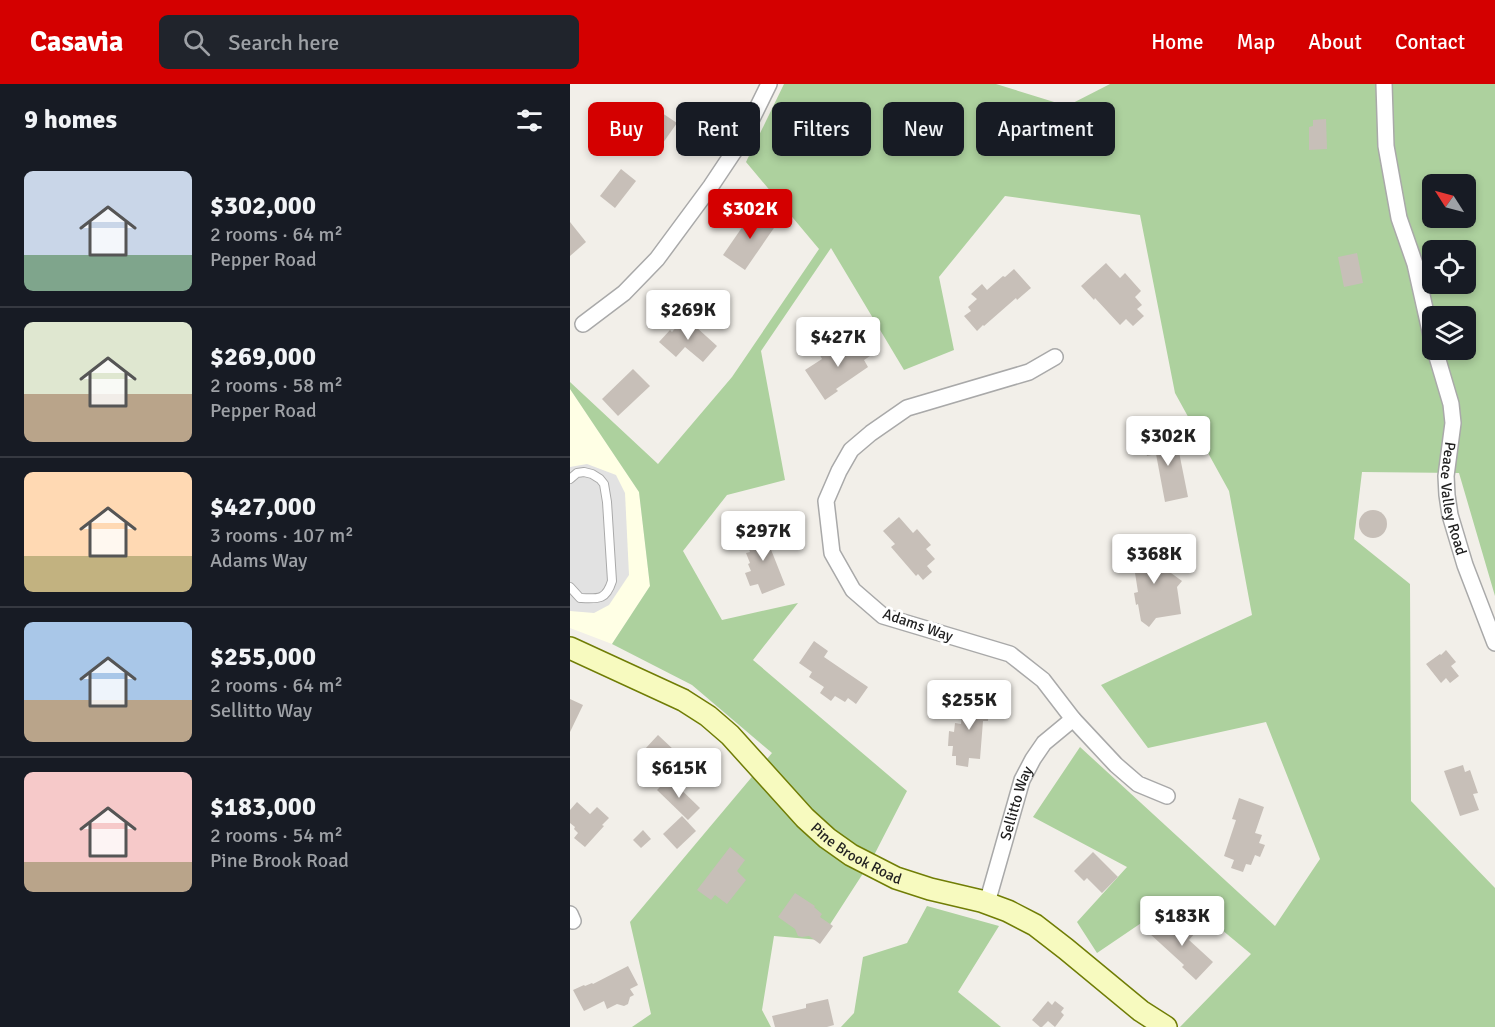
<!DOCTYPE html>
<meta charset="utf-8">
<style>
body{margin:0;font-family:Signika,sans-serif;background:#20242c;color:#f1f3f6;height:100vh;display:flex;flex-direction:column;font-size:22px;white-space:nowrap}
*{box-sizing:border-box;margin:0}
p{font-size:20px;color:#9ea1a6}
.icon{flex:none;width:33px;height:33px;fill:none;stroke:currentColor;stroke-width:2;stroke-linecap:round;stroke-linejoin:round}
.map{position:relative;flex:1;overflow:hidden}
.side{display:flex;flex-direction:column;background:#171b24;width:570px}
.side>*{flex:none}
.guide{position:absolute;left:18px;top:18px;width:570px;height:54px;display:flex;gap:12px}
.needle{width:39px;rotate:306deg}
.controls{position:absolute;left:852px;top:90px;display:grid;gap:12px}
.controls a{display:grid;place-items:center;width:54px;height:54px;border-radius:9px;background:#171b24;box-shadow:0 3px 9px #0003;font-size:30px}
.price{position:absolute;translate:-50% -51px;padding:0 14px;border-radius:6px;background:#fff;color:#222;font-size:20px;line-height:39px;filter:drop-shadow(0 2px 3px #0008)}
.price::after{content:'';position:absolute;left:50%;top:36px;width:18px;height:14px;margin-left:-9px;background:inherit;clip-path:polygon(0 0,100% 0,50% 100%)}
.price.current{background:#d40000;color:#fff}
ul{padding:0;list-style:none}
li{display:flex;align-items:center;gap:18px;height:150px;padding:0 24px}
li+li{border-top:2px solid #363941}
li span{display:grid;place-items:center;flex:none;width:168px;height:120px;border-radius:9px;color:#555}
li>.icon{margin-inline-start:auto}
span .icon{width:72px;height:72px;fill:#fffc;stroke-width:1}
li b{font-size:26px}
h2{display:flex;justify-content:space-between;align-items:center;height:72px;padding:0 24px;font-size:26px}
.chip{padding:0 21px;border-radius:9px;background:#171b24;box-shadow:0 3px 9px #0003;font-size:21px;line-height:54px}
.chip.current{background:#d40000;color:#fff}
header{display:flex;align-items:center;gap:36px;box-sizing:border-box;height:84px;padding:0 30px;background:#d40000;color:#fff}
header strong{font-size:28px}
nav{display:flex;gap:33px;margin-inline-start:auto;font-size:21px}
.search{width:420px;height:54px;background:#20242c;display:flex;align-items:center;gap:15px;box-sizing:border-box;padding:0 21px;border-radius:9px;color:#9ea1a6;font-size:22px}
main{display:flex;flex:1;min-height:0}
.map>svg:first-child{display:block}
.education{fill:#ffffe5}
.forest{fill:#add19e;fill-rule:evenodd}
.parking{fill:#e2e2e2}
.building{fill:#c7bfb8}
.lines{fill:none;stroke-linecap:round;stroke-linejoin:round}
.lane-casing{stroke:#a9a9a9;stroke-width:10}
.street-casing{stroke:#a9a9a9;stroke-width:18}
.secondary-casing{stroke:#707d05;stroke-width:24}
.lane{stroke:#fff;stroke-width:8}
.street{stroke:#fff;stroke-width:15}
.secondary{stroke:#f7fabf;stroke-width:21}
.labels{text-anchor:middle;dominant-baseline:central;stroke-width:6;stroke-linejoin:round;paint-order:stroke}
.street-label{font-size:15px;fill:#222;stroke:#fff}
</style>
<header>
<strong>Casavia</strong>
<div class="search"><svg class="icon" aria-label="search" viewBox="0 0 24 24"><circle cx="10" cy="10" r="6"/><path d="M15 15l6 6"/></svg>Search here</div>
<nav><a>Home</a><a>Map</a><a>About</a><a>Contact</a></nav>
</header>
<main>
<section class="side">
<h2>9 homes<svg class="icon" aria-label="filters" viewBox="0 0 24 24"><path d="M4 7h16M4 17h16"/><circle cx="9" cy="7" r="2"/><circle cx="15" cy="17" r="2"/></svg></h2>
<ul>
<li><span style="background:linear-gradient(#c9d6e8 70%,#7fa58c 0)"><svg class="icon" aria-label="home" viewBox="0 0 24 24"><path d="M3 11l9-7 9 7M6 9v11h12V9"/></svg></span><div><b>$302,000</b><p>2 rooms · 64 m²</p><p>Pepper Road</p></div></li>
<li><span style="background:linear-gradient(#dfe7d0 60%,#b9a48a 0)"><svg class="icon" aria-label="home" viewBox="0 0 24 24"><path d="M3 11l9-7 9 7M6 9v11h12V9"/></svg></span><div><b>$269,000</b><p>2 rooms · 58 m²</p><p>Pepper Road</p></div></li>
<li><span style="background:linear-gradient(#ffd9b3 70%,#c2b280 0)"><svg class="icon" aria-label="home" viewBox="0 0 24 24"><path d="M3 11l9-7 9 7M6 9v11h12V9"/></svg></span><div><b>$427,000</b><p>3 rooms · 107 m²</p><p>Adams Way</p></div></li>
<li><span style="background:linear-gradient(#a9c7e8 65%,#b9a48a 0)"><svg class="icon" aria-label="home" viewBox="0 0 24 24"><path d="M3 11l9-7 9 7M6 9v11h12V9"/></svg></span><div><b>$255,000</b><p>2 rooms · 64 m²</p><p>Sellitto Way</p></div></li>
<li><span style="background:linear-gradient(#f6c9c9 75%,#b9a48a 0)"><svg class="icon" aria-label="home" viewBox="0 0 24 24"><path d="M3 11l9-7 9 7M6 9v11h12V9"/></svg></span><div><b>$183,000</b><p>2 rooms · 54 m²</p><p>Pine Brook Road</p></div></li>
</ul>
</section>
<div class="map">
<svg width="925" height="943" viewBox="0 0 925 943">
<rect width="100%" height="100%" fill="#f2efe9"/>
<path class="education" d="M0,305L69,408L80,502L42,560L0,544Z"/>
<g class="forest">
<path d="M214,0H426L497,22L540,0H925V512L889,389L792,388L784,455L840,500L841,717L925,804V943H610L681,870L611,812L527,869L507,838L557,783L463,733L510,663L705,842L750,775L696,638L578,664L531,601L682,531L659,407L605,309L570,131L435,112L369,193L384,266L334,286L261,164L191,267L215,396L157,411L113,467L152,536L228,519L183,576L337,707L301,777L250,856L204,852L192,926L201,943H62L81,930L60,838L202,669L122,601L42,560L80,502L69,408L0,305V298L88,380L162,293L249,165L176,78ZM862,100H896V134H862ZM862,166H896V200H862ZM862,232H896V266H862Z"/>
<path d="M357,822L429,842L388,908L431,943H271L284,929L293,873L337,859Z"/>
</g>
<path class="parking" d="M17,380L46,391L55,409L59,491L39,521L24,529L0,527V383Z"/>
<g class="building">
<path d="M92,29L107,39L88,66L74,56Z"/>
<path d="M756,35L757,65L739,66V43L743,42V36Z"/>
<path d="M51,85L66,97L45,124L30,112Z"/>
<path d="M184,126L206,141L175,186L153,171Z"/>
<path d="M0,138L16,158L0,172Z"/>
<path d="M787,169L793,199L774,203L768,173Z"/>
<path d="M536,179L550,194L555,189L571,207L565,213L572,221L567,225L574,232L563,242L556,235L550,241L525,214L524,216L511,202Z"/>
<path d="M444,185L461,204L447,216L446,214L414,242L413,241L407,247L394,232L401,227L398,223L407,215L401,210L412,200L417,206L433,192L435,193Z"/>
<path d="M115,233L147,262L133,278L115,263L106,273L89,258L100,246L102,248Z"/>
<path d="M270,258L275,264L283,259L288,267L297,261L303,270L294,276L298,283L266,305L268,307L255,316L235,286L252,275L250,271Z"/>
<path d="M63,285L80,302L48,332L32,315Z"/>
<path d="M596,349L599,365L608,363L618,413L595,418L586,370L577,372L573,354Z"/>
<circle cx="803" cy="440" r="14"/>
<path d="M329,433L343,449L347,445L361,461L356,465L365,475L357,482L362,488L353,496L348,490L346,492L321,463L325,460L313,447Z"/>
<path d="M198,443L205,461L200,463L215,501L192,510L188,500L180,502L175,489L181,487L178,480L180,479L176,469L180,468L174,453Z"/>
<path d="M575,458L587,467L578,479L599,476L601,489L612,497L607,503L611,530L586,534L579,543L571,537L568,520L566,521L564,509L568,508L565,489L553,481L567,462L570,464Z"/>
<path d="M244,557L258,567L254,573L298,603L286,620L278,614L275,618L265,612L261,617L250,609L254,603L239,593L242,588L229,579Z"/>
<path d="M876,566L886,578L881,582L889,592L880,599L876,594L871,599L856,580L870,570L871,571Z"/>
<path d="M394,614L419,616L418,637H413L410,675L399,674L398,683L386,681V672H382L383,662H378L379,647L384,648L385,639L391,640Z"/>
<path d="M0,615L13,621L0,648Z"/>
<path d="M88,651L105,667L100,672L106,677L89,695L77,684L83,677L75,669L77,667L75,665Z"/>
<path d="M893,681L895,688L900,686L908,709L903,710L909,726L890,732L874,687Z"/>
<path d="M99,694L130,724L118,736L87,706Z"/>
<path d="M669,714L694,723L685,749L692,751L689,759L695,761L690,773L685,771L681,781L676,780L673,788L661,784L664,776L654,772L666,736L662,735Z"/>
<path d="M7,718L20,730L27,723L39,734L32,741L34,742L15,763L4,754L8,749L4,745L5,743L0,739V726Z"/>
<path d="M112,732L126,747L107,765L93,750Z"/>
<path d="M73,746L81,755L71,764L63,756Z"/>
<path d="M160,763L175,776L167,787L176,796L157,820L145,811L141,816L127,806Z"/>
<path d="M523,768L548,793L532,809L517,794L514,797L504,787Z"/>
<path d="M225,809L245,822L244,823L252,830L250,833L263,842L250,860L239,852L232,853L228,852L225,845L208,833Z"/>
<path d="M594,833L607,845L613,838L625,849L619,856L643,878L626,896L612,883L614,881L579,849Z"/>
<path d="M58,882L68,901L60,905L64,911L60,913L58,920L54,922L47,920L37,925L34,917L14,927L3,906L14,901L15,902L22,899L23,900Z"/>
<path d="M258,915L264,941L257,943H205L202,932L236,924V920Z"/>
<path d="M478,917L482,921L485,917L494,924L491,928L494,931L485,943L478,937L472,943H470L462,936Z"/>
</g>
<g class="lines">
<defs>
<path id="lane" d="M0,395L7,389L14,388L22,390L30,395L34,400L37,418L42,497C36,516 29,515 10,514L0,503"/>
<g id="street">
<path d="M814,0L816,62L829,134L845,180L862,256"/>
<path d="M13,240L54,209L87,175L141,102L171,57L199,0"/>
<path id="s1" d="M865,266L881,320L883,339L876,392L877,411L880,431L895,481L925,559"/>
<path d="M485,273L459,288L337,324L301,349L281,366L269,387L256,417L262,469L283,506L313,532L440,570L473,596L503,635L546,681L568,700L597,712"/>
<path id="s2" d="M417,819L452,696L463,675L474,659L503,635"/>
<path d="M0,830L3,837"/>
</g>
<g id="secondary">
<path id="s3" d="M0,564L113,616L138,632L160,651L235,734L257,754L281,771L326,794L360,805L411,817L438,827L465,841L496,865L571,927L596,943"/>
</g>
</defs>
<use href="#lane" class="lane-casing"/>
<use href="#street" class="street-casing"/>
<use href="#secondary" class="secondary-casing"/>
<use href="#lane" class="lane"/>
<use href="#street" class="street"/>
<use href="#secondary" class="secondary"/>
</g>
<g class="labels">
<g class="street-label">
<text stroke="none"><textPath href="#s1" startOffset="152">Peace Valley Road</textPath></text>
<text transform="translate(348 541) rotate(19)">Adams Way</text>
<text stroke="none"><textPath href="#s2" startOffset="104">Sellitto Way</textPath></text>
<text stroke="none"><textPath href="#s3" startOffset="358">Pine Brook Road</textPath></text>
</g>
</g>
</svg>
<div class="controls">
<a><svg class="needle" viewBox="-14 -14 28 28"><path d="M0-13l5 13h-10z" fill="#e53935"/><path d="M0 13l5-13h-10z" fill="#9ea1a6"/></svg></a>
<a><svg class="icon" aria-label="locate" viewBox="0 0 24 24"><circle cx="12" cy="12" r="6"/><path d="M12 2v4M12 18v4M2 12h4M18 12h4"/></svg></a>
<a><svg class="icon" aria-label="layers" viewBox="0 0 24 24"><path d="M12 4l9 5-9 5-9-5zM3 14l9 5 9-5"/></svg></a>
</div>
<b class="price current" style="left:180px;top:156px">$302K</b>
<b class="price" style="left:118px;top:257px">$269K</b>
<b class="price" style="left:268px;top:284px">$427K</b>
<b class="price" style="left:598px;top:383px">$302K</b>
<b class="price" style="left:193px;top:478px">$297K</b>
<b class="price" style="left:584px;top:501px">$368K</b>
<b class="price" style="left:399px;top:647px">$255K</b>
<b class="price" style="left:109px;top:715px">$615K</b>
<b class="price" style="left:612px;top:863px">$183K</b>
<div class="guide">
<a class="chip current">Buy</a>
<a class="chip">Rent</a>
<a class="chip">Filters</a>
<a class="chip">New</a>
<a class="chip">Apartment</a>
</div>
</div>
</main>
